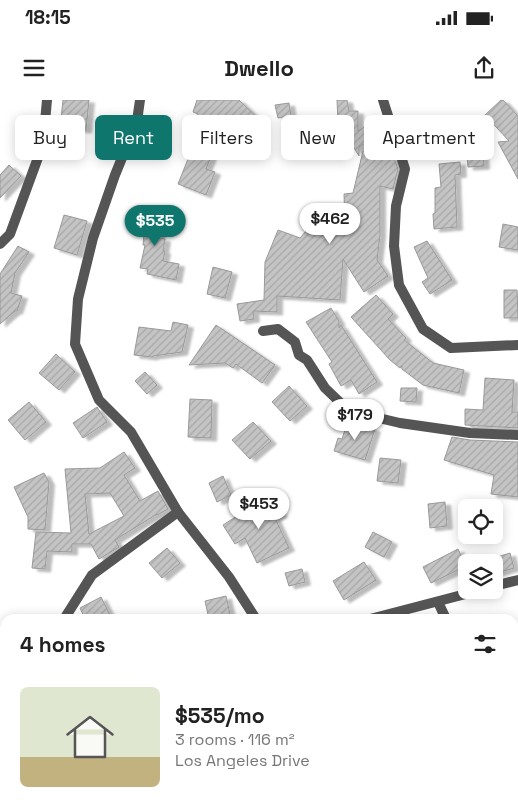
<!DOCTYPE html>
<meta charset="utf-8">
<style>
body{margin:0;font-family:"Space Grotesk",sans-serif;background:#f2f2f2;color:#222;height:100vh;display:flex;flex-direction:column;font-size:19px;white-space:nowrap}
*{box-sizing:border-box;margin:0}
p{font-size:16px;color:#767676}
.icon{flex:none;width:28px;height:28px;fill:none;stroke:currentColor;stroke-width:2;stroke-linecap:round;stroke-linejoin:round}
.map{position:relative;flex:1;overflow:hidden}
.details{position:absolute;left:0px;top:514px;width:519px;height:196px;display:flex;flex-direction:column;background:#fff;border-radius:15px 15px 0 0;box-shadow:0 2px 12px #0003}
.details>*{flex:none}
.top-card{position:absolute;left:15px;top:15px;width:489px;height:45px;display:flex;gap:10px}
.fabs{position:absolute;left:458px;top:399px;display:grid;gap:10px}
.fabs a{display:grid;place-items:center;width:45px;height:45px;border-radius:8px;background:#fff;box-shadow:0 2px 12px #0003;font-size:25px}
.price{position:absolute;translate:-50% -42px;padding:0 11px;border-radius:18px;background:#fff;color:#222;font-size:16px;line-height:32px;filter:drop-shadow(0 1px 2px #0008)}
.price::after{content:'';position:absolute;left:50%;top:30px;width:15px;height:11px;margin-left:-8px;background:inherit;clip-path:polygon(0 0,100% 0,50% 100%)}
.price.selected{background:#0f766e;color:#fff}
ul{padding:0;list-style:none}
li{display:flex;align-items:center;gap:15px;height:125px;padding:0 20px}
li+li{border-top:1px solid #e0e0e0}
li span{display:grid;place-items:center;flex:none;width:140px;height:100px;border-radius:8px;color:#555}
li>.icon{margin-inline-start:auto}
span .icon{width:60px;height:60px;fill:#fffc;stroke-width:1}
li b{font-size:21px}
h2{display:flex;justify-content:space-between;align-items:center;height:60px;padding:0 20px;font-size:21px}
.pill{padding:0 18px;border-radius:8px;background:#fff;box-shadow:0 2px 12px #0003;font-size:18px;line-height:45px}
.pill.selected{background:#0f766e;color:#fff}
.status{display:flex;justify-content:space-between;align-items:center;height:35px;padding:0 25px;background:#fff;direction:ltr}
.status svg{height:14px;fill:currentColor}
header{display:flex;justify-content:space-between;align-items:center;height:65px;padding:0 20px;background:#fff;font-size:22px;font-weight:600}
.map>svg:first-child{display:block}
.building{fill:url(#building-hatch);stroke:#999;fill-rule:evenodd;filter:url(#shadow)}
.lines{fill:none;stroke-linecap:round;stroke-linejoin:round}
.minor{stroke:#555;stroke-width:10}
</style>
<div class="status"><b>18:15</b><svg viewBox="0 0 49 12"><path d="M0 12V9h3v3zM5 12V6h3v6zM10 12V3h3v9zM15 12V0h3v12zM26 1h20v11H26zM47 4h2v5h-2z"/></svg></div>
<header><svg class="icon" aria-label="menu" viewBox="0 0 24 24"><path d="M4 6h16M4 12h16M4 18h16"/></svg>Dwello<svg class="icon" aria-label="share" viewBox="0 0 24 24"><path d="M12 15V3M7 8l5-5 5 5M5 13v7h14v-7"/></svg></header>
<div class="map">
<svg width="518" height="709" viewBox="0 0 518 709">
<defs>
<pattern id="building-hatch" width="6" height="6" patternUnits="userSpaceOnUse" patternTransform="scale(1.25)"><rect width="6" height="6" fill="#c4c4c4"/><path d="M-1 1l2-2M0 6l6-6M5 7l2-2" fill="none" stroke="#a7a7a7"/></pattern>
<filter id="shadow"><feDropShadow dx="5.5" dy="3" stdDeviation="1" flood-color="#0004"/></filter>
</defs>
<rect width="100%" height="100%" fill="#fff"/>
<g class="building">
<path d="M63,0H89L86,30L60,28Z"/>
<path d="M197,0H239L264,24L242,48L222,29L206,69L215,72L206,95L178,84L190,54L183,51L198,14L193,12Z"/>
<path d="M337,0H347L349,11H358V31L377,19L385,31L359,47V56L338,22Z"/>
<path d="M501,0H503L518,16V79L498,42L509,41L485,15Z"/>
<path d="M289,3L291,16L278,18L275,5Z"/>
<path d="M440,17L451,32L438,42L427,27Z"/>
<path d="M482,43L484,66L468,67L466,45Z"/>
<path d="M363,51L394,58L398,69L393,89L380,86V135L377,160L388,176L364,192L343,159L340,200L277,196V212L253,211L254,219L240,221L237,204L264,200L265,162L278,130L300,138L326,108L345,124L344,94L353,93Z"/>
<path d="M460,62L461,74L455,75L457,127L434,129L433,114L435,113V88L441,87L439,64Z"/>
<path d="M9,65L21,76L0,98V75Z"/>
<path d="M143,108L161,109L159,138L165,139L163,151H165L163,161L179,164L176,180L147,174L148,169L140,168L145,145H143L144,134L142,133Z"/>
<path d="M64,115L87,121L77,155L54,148Z"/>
<path d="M503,124L518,127V150L499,147Z"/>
<path d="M427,141L452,180L430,194L422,182L428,178L414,147Z"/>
<path d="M18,146L29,152L15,173L11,193L22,196L17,211H15L0,224V174Z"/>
<path d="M213,167L232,172L225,198L207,194Z"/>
<path d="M504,190H517L518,218H504Z"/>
<path d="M376,195L393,214L388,219L406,238L404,240L433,263L464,270L459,293L423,285L402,269V266L400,268L390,260L351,217Z"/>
<path d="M331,208L339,221V228L341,225L377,282L359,294L351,280L341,286L329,264L332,262L306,222Z"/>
<path d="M173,222L188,225L182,252L153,256L152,257L134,255L139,227L171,231Z"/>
<path d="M216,225L275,265L262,283L236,264L233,268L225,263L189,265Z"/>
<path d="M56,254L75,272L59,290L39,273Z"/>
<path d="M145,272L157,285L147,294L135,281Z"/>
<path d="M485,278L514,280L512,312H518V328L465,325V309L483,310Z"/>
<path d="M289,286L307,306L290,321L272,302Z"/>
<path d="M401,288H417L416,302L400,301Z"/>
<path d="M190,299L212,300L211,338L188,337Z"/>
<path d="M29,302L46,322L25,340L8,320Z"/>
<path d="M97,307L107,322L83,338L73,323Z"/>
<path d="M348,321L375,329L365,360L334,351L338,338L342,339Z"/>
<path d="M253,322L271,341L250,359L232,340Z"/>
<path d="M452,337L470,340L518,342V397L491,394L494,375L444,360Z"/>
<path d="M124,352L135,368L124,375L140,401L158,391L168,409L157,415V414L115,440L119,447L99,459L91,444H72V452L47,451L45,469L32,468L36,432L71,433L65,369L100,368ZM110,393L124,416L89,434L85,394Z"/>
<path d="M380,358L401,360L398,383L377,381Z"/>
<path d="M44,373L49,382L45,430L28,429V417L14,387Z"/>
<path d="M223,376L231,395L217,402L209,383Z"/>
<path d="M270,395L282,414L275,418L289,448L257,463L245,438L235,444L223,425Z"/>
<path d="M445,402L447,426L430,428L428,404Z"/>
<path d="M373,432L392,442L384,457L365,447Z"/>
<path d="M167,448L180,463L162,478L149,463Z"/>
<path d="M458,449L466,466L431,483L423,467Z"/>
<path d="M510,453L514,468L494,474V458Z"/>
<path d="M364,462L376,480L344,500L333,481Z"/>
<path d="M302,469L305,482L289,486L285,473Z"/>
<path d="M226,496L231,519H209L205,501Z"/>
<path d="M101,497L112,519H85L80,508Z"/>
</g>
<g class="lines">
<g class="minor">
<path d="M140,0L137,21L115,75L93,138L78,199L75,244L99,300L131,332L178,412L229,477L256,519"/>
<path d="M383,0L405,69L396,106L394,146L399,185L423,229L451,248L518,245"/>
<path d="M0,144L10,134L43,44L47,0"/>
<path d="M263,231L278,229L295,242L299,255L307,260L325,288L349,311L400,323L470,333L518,335"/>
<path d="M494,486L518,480"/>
<path d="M438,502L446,519"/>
<path d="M66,516L92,475L178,412"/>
<path d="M370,519L481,490"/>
<path d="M514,585L518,588"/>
<path d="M0,599L5,598"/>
<path d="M319,709L321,705"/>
</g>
</g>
</svg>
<div class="fabs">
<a><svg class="icon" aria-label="locate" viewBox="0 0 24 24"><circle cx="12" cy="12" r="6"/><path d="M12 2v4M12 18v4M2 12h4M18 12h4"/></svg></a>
<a><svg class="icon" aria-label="layers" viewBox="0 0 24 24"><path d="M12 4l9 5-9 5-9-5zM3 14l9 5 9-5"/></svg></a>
</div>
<b class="price" style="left:330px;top:145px">$462</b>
<b class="price selected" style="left:155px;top:147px">$535</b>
<b class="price" style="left:355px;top:341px">$179</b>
<b class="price" style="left:259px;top:430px">$453</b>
<div class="top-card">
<a class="pill">Buy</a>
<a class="pill selected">Rent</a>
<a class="pill">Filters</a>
<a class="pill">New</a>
<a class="pill">Apartment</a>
</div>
<section class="details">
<h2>4 homes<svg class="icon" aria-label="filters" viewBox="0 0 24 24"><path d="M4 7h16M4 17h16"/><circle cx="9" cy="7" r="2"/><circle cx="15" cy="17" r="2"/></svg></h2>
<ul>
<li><span style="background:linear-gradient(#dfe7d0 70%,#c2b280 0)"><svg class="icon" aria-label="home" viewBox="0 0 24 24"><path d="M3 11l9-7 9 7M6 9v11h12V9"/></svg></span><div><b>$535/mo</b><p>3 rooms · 116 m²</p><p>Los Angeles Drive</p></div></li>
</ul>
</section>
</div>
